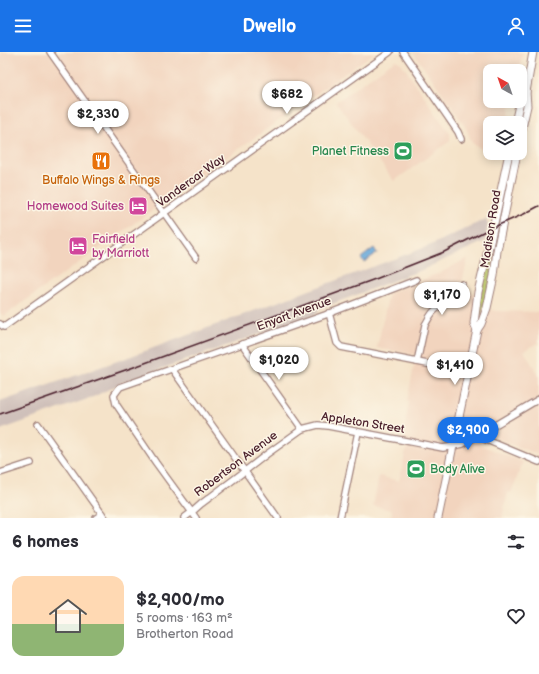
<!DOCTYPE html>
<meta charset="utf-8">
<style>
body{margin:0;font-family:"Balsamiq Sans",sans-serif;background:#f2f2f3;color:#2b2b33;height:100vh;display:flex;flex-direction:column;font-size:15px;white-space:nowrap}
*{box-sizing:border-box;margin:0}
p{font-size:13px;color:#7c7c81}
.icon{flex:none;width:22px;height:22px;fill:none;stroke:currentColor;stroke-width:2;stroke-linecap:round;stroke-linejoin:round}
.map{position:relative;height:466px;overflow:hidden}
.side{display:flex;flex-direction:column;background:#fff;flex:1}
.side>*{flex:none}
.needle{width:26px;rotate:320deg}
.tools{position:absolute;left:483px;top:12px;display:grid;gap:8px}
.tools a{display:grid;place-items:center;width:44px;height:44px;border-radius:8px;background:#fff;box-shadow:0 2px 10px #0003;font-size:20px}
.price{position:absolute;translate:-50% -34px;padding:0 9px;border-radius:14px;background:#fff;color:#222;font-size:13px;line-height:26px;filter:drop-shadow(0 1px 2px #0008)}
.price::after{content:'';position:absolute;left:50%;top:24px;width:12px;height:9px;margin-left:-6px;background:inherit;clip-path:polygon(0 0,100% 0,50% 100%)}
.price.on{background:#1a73e8;color:#fff}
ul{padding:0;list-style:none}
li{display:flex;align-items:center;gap:12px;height:100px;padding:0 12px}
li span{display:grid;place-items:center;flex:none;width:112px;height:80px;border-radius:12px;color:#555}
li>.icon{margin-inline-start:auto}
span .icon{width:48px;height:48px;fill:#fffc;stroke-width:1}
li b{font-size:17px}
h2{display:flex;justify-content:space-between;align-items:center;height:48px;padding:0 12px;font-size:17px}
header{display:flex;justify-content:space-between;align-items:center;height:52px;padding:0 12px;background:#1a73e8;color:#fff;font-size:18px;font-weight:800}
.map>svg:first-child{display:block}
.built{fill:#f2d4be}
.industrial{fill:#cfc0ba}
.green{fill:#b8c567;stroke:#817249}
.water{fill:#66a8da;stroke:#586482}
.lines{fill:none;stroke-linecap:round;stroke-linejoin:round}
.minor-casing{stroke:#a0817a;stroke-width:8}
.major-casing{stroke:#a0817a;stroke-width:9}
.minor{stroke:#fff;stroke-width:5.5}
.major{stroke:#fff;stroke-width:7}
.rail{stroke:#4a1f2b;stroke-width:1.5}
.labels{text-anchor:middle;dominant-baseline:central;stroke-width:3;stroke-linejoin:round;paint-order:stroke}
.leisure-label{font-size:12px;fill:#27864d;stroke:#fcf5e5;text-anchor:end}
.food-label{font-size:12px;fill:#c56008;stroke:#fcf5e5}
.street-label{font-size:12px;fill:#4a1f2b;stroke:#fcf5e5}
.hotel-label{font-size:12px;fill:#b23c85;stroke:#fcf5e5;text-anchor:end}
</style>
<header><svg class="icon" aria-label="menu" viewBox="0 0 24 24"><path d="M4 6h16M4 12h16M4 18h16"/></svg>Dwello<svg class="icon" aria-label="person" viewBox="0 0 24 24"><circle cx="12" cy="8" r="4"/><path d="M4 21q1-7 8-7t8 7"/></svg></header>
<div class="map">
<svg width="539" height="466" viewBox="0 0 539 466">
<rect width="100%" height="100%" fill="#fcf5e5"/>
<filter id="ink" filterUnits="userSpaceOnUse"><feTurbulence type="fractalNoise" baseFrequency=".025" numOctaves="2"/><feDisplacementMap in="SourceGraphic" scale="8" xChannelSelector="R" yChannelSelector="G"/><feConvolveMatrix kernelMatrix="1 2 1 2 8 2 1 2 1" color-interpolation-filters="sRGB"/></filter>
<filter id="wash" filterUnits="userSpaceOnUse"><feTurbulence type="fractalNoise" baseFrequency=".012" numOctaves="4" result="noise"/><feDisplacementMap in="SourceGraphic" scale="16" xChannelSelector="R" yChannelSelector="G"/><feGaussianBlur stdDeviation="0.9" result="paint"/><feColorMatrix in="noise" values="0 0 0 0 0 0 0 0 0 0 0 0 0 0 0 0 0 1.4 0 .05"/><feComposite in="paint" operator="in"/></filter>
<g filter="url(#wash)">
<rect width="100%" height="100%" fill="#f5e3c9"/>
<g class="built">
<path d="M4,0H375L4,264L0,261V3Z"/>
<path d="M413,0H523L519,19H490V49H512L507,71H490V99L482,97L472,91L467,78L457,62Z"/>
<path d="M395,8L401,11L450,82V89L394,129L336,50Z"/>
<path d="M468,206L462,230L457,239L432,257L425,268L416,303L377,296L389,241L440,221Z"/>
<path d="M462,237L471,239L487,256L496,259L539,260V290L524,299L539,324V403L490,384L478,392L523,410L511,441L508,440L502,466H438L433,464L432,466H391L392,458L373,454L379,424L399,429L408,390L402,389L409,350L407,349L415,310L431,265L439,257Z"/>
</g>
<path class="industrial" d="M486,167L488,173L485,189L424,217L319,257L317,262L121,331L93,345L0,378V350L126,306L429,194Z"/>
<path class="green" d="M489,207H493C492,229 485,249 479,270H477L478,252Z"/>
<path class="water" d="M374,196L377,201L364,210L361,206Z"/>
</g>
<g filter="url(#ink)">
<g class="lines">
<defs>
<g id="minor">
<path d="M50,0L196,206"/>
<path d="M403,0L458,80L461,87"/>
<path d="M329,261L337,291L341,295L468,320"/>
<path d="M0,272L4,275L390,0"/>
<path d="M242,292L302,377"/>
<path d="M417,310L425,273C428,268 430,263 434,259C444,249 458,246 462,232"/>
<path d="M172,317L278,466"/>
<path d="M38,372L105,466"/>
<path d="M477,384L539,410"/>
<path d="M0,421L31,411"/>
<path d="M96,466L102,462"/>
<path d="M184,466L192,460L201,452L245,419L267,402L302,377L318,373L328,374L443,396L463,392L539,347"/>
<path d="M196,466L156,411L116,352L114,343L120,335L325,263L416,228"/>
<path d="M340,466L358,380"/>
</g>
<g id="major">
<path d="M515,71L519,53L526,40L533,0"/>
<path d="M520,85L527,54L526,40"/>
<path d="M477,278L474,271L478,240L490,190L509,101"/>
<path d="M458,368L465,377L477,384"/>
<path d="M438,466L477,278L481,272L487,256L494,224L497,199L517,101"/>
</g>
</defs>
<use href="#minor" class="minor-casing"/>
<use href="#major" class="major-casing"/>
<use href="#minor" class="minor"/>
<use href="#major" class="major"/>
<path class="rail" d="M0,362L134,315L378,226L444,200L487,178L524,162L539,154"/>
</g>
</g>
<defs>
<symbol id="stadium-square" viewBox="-11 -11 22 22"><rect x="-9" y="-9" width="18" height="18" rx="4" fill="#2e9e5b" stroke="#fcf5e5"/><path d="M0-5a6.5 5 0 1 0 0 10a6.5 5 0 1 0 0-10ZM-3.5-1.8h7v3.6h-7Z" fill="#fff"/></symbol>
<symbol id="restaurant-square" viewBox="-11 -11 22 22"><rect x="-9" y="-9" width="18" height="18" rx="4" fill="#e8710a" stroke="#fcf5e5"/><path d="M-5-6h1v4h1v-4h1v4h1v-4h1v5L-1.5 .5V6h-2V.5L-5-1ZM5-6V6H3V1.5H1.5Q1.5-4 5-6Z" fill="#fff"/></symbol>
<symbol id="hotel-square" viewBox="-11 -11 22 22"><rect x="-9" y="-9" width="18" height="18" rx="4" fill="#d1479c" stroke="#fcf5e5"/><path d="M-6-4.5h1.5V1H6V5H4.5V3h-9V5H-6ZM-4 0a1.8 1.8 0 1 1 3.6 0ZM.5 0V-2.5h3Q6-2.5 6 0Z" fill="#fff"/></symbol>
</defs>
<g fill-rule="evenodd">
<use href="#stadium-square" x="392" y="88" width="22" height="22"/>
<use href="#restaurant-square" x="90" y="98" width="22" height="22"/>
<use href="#hotel-square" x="127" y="143" width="22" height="22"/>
<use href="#hotel-square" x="67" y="183" width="22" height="22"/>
<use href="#stadium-square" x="405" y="406" width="22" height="22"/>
</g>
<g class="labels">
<g class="leisure-label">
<text x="389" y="99">Planet Fitness</text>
<text x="430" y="417" text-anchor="start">Body Alive</text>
</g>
<g class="food-label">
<text x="101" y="128">Buffalo Wings &amp; Rings</text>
</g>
<g class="street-label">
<text transform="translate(191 129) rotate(-36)">Vandercar Way</text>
<text transform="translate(491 177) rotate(-81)">Madison Road</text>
<text transform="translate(294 262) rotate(-20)">Enyart Avenue</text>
<text transform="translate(363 371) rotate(9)">Appleton Street</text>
<text transform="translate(236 412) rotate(-37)">Robertson Avenue</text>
</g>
<g class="hotel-label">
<text x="124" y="154">Homewood Suites</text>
<text x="92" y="187" text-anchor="start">Fairfield<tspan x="92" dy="14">by Marriott</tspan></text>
</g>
</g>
</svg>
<div class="tools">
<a><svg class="needle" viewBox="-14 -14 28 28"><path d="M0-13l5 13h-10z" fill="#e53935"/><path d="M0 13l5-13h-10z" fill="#7c7c81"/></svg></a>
<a><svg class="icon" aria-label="layers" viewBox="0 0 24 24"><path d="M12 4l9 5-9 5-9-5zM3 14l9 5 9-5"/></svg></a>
</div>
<b class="price" style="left:287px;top:63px">$682</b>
<b class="price" style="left:98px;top:83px">$2,330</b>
<b class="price" style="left:442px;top:264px">$1,170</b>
<b class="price" style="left:279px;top:329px">$1,020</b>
<b class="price" style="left:455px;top:334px">$1,410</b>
<b class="price on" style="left:468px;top:399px">$2,900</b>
</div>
<section class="side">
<h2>6 homes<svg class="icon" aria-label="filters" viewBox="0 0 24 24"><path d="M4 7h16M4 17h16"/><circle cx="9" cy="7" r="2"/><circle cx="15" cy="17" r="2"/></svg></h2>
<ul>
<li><span style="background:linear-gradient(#ffd9b3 60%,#8fb573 0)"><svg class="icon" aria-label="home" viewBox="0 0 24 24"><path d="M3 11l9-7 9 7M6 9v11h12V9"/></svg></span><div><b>$2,900/mo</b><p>5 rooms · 163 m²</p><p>Brotherton Road</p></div><svg class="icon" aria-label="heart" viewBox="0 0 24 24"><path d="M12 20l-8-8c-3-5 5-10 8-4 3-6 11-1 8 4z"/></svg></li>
</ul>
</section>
